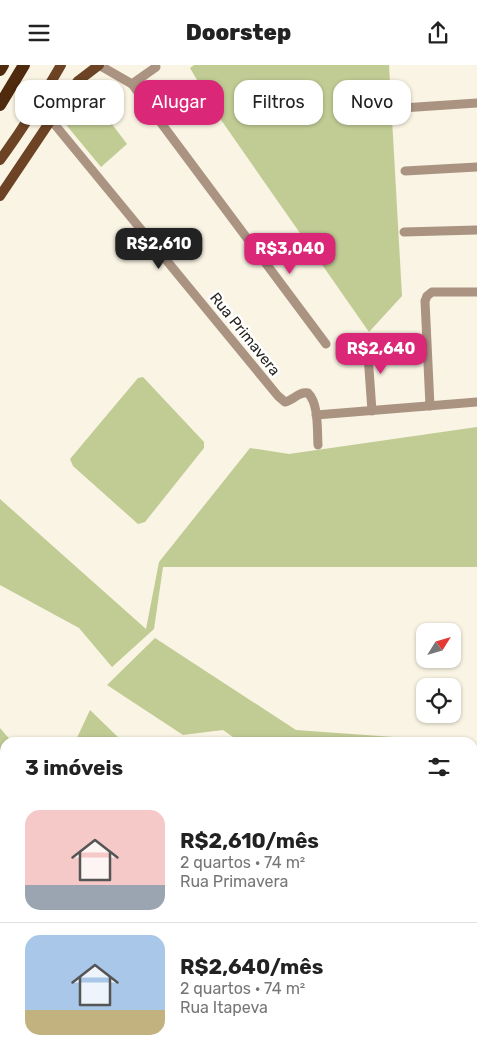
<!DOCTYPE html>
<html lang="pt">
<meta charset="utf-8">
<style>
body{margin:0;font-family:Rubik,sans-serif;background:#f6f6f6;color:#222;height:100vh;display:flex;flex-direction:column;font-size:19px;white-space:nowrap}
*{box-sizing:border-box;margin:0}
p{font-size:16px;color:#767676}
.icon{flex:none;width:28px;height:28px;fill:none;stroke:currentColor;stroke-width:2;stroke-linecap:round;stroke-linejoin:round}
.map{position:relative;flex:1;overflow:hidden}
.panel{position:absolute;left:0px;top:672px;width:478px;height:321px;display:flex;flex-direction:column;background:#fff;border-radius:15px 15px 0 0;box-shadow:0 1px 4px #0004}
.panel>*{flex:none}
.top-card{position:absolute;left:15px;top:15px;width:448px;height:45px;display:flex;gap:10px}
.needle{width:32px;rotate:53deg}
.tools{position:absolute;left:416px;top:558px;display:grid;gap:10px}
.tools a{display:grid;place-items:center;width:45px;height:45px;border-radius:10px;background:#fff;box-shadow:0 1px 4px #0004;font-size:25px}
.price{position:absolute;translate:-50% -42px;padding:0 11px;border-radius:10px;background:#db2777;color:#fff;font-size:16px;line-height:32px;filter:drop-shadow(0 1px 2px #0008)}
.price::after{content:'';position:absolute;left:50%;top:30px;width:15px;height:11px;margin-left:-8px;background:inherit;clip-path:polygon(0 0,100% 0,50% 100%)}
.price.active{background:#222;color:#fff}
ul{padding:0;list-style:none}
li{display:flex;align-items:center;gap:15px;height:125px;padding:0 25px}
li+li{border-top:1px solid #e0e0e0}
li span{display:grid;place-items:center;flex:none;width:140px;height:100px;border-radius:15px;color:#555}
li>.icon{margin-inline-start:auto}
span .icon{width:60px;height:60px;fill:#fffc;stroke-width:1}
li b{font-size:21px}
h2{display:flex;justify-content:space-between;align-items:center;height:60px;padding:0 25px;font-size:21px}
.chip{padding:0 18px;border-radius:15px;background:#fff;box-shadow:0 1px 4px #0004;font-size:18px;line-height:45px}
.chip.active{background:#db2777;color:#fff}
header{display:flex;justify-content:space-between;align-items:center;height:65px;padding:0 25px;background:#fff;font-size:22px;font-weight:800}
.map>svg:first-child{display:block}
.green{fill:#c1cc94}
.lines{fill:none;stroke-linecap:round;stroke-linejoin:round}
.minor{stroke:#ab9382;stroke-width:9}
.major{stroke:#6c4324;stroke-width:10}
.highway{stroke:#4f2a0c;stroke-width:12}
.labels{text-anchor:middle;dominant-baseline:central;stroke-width:5;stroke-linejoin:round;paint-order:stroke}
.street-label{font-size:15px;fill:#26241d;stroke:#fff}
</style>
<header><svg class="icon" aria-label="menu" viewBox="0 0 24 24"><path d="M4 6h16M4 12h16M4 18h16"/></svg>Doorstep<svg class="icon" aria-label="share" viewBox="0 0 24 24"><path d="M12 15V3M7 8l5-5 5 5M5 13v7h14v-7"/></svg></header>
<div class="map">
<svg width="477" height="993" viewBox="0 0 477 993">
<rect width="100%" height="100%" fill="#f9f4e3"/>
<g class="green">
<path d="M194,0H389L402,231L369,267L219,52L190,3Z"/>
<path d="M90,30L127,79L101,102L63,56L84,32Z"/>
<path d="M143,312L204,377V383L145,457L138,459L73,401L70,394L138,313Z"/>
<path d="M477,362V502H163L154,564L112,602L79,563L0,520V434L146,564L159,497L250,383L289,389Z"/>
<path d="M155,573L296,665L435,675V677H240L223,665L183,670L107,620Z"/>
<path d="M90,645L123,677H75Z"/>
<path d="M0,663L12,677L5,678V775L0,768Z"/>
<path d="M0,835L5,836V967H0Z"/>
</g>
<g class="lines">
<g class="minor">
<path d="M99,0L132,19L156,2"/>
<path d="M132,19L326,279"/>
<path d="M402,43L477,38"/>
<path d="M51,55L278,331L285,337C294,335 299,326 308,328C319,339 317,365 318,380"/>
<path d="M405,106L477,102"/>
<path d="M404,167L477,165"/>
<path d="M367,276L372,346"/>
<path d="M430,341L425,236L427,231L432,227H477"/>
<path d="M316,350L477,337"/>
<path d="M472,833L477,835"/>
<path d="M472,914H477"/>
<path d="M18,993L106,990L124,993"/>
<path d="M256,993L363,989"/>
</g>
<g class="major">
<path d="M0,95C22,65 42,33 61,0"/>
<path d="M0,131L51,55L63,34L78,16L99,0"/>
</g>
<g class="highway">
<path d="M0,5L3,0"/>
<path d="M0,40L24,0"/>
</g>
</g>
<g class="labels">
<g class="street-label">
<text transform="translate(245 269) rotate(51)">Rua Primavera</text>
</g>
</g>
</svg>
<div class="tools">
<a><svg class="needle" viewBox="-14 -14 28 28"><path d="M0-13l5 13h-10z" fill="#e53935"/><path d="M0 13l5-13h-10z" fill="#767676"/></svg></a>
<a><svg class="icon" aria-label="locate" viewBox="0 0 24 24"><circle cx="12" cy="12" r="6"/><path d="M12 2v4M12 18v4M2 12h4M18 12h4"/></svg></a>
</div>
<b class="price active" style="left:159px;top:205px">R$2,610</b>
<b class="price" style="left:290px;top:210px">R$3,040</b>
<b class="price" style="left:381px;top:310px">R$2,640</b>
<div class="top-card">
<a class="chip">Comprar</a>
<a class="chip active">Alugar</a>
<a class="chip">Filtros</a>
<a class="chip">Novo</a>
</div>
<section class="panel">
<h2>3 imóveis<svg class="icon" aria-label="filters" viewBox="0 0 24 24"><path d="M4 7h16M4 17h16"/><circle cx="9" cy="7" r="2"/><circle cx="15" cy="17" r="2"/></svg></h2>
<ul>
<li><span style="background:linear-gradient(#f6c9c9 75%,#9aa5b1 0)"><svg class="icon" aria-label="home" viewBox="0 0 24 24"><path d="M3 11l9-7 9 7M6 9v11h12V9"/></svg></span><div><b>R$2,610/mês</b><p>2 quartos · 74 m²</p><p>Rua Primavera</p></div></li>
<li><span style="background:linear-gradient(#a9c7e8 75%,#c2b280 0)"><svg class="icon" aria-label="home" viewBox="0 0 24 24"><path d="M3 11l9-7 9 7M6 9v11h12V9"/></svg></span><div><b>R$2,640/mês</b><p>2 quartos · 74 m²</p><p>Rua Itapeva</p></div></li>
</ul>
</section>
</div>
